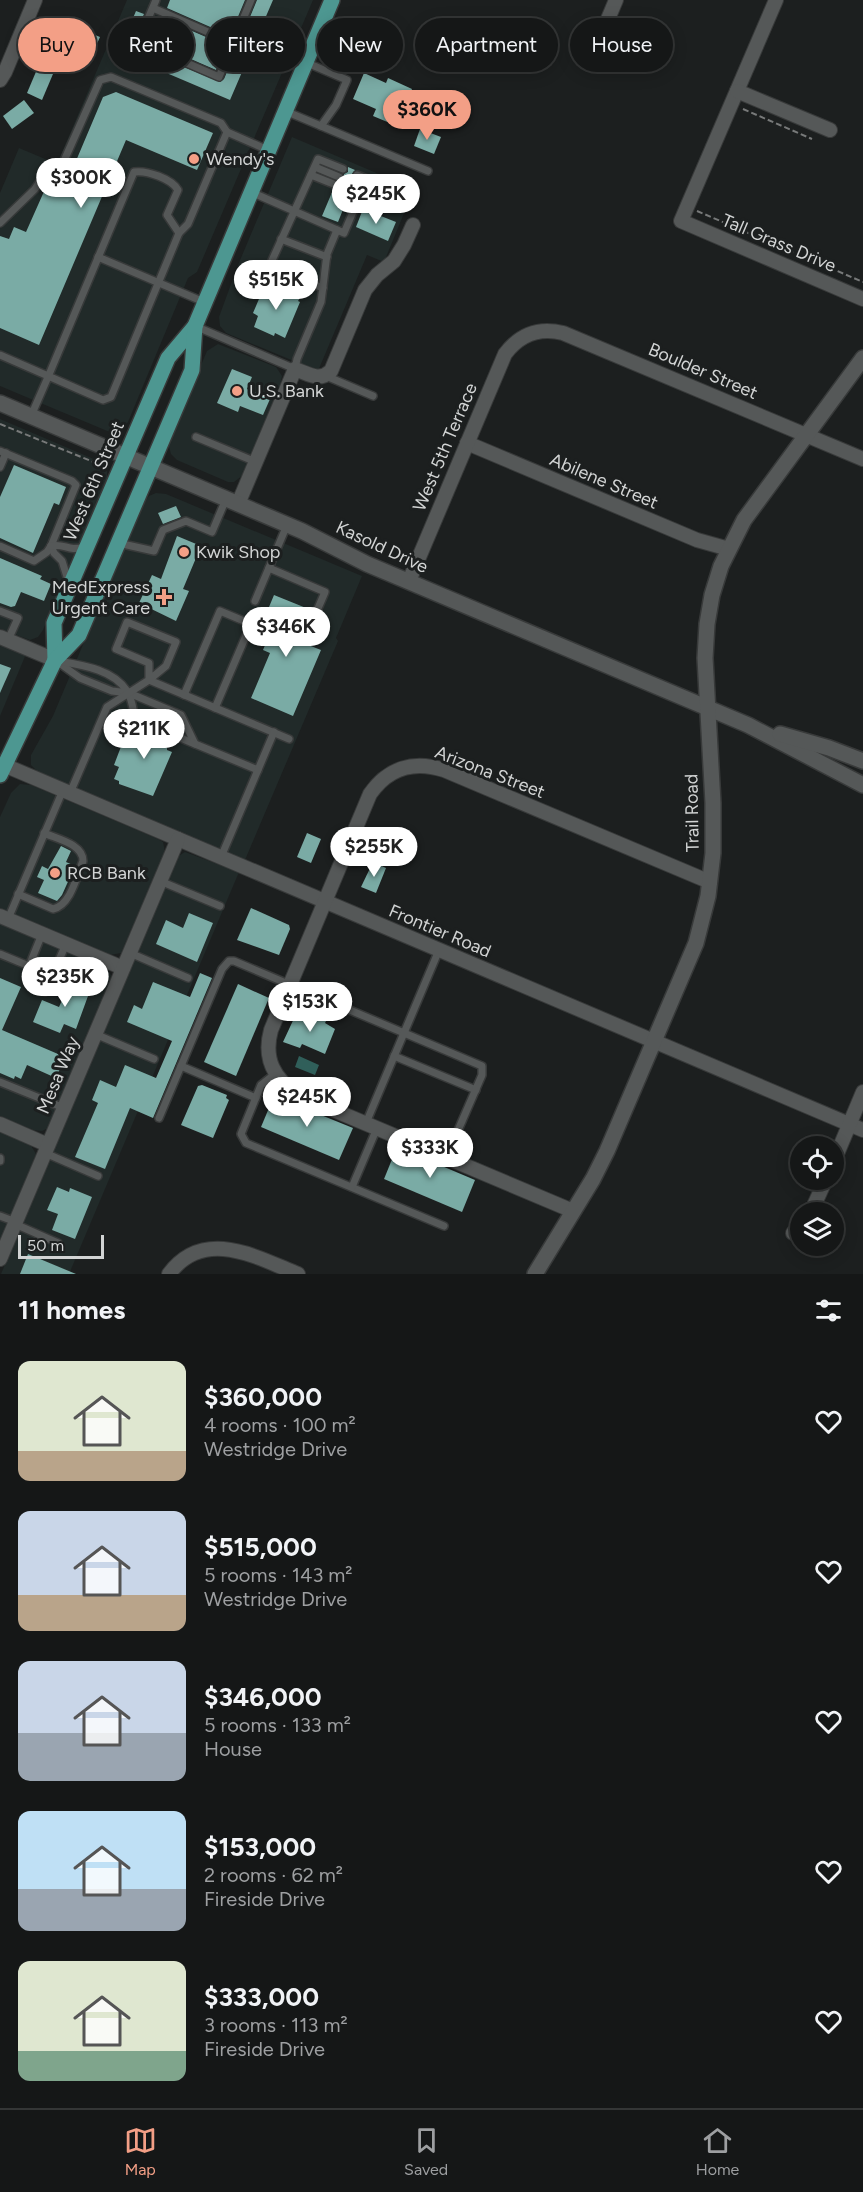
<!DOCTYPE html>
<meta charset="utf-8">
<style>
body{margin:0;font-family:Figtree,sans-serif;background:#222424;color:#f1f3f6;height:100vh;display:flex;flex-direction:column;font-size:22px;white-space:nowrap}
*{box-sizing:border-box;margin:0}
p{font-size:20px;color:#9d9fa1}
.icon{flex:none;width:33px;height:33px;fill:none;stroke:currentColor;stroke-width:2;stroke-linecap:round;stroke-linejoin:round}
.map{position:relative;height:1274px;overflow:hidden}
.panel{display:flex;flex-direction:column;background:#151717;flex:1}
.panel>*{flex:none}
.hud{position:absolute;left:18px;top:18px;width:828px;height:54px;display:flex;gap:12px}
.fabs{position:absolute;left:790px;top:1136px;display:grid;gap:12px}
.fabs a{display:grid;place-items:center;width:54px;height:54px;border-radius:50%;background:#151717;box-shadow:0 3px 15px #0003,0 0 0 2px #343636;font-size:30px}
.scale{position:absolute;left:18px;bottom:15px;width:86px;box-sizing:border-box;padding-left:6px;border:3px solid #d2d4d4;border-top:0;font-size:16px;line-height:21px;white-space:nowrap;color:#d2d4d4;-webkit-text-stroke:4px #1c1f1f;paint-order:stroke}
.price{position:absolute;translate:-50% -51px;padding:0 14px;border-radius:21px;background:#fff;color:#222;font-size:20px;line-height:39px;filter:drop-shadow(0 2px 3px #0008)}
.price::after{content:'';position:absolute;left:50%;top:36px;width:18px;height:14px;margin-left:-9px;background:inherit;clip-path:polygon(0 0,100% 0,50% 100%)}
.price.selected{background:#f39f86;color:#111}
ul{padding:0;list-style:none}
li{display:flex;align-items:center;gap:18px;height:150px;padding:0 18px}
li span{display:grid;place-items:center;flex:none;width:168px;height:120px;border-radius:12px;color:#555}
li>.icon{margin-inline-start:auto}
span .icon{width:72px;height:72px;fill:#fffc;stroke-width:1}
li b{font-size:26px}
h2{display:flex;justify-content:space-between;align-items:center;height:72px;padding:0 18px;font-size:26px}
.chip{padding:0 21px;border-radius:27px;background:#151717;box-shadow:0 3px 15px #0003,0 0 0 2px #343636;font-size:21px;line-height:54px}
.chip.selected{background:#f39f86;color:#111}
.tabs{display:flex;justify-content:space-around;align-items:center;height:84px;border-top:2px solid #343636;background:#151717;font-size:16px;color:#9d9fa1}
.tabs a{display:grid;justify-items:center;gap:3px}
.tabs .selected{color:#f39f86}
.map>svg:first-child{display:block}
.built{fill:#212a29}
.water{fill:#305f5a}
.building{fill:#7aaba5}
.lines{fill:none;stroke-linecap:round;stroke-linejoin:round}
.lane-casing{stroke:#383a3a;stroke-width:10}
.street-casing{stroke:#383a3a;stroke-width:16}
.secondary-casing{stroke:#383a3a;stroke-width:18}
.primary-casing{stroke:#383a3a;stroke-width:18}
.path{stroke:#777979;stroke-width:2;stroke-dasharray:6 3;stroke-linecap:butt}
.lane{stroke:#555858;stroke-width:7}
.street{stroke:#555858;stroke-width:14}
.secondary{stroke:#555858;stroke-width:15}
.primary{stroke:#4d9791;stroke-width:15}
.poi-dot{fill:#f39f86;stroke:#1c1f1f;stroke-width:2}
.labels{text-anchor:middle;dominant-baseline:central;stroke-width:6;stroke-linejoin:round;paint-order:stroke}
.poi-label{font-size:18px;fill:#d2d4d4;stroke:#1c1f1f;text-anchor:start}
.street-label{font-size:18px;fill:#d2d4d4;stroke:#1c1f1f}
</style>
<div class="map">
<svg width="863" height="1274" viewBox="0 0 863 1274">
<rect width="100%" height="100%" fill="#1c1f1f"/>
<g class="built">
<path d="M127,0H313L197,272L188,278L128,422L121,430L112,433L0,386V193L19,148L57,164Z"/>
<path d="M292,137L414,189L384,262L367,255L318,371L226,333L220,326L219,317L238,265Z"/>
<path d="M218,344L276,367L282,376L280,387L243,475L234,482H228L177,460L171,454L169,447V441L207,351Z"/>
<path d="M0,419L96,460L103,465L107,471V479L43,630L38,637L30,640L0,629Z"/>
<path d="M156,493L166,494L362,576L336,638L338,641L245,860L39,773L31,765V755L53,716L142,504L149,496Z"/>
<path d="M0,643L26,654L0,716Z"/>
<path d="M20,784L31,785L158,839L163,842L165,852L121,953L110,955L0,909V817L11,793Z"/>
<path d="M185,852L239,872L69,1274H1L177,857Z"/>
<path d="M0,923L106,968L111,975V980L48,1128L42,1131L33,1130L0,1116Z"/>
<path d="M0,1131L30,1144L36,1154L0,1242Z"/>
</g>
<path class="water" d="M299,1056L319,1065L315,1075L295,1067Z"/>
<g class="building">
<path d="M170,0H245L232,31L226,28L224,33L167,8Z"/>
<path d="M257,0H273L230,100L136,60L137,56L120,49L136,11L144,14L133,40L134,46L220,82L224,79Z"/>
<path d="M64,16L80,23L78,28L100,37L95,48L72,38L62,59L45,52L50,39L53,41Z"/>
<path d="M162,18L220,43L219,46L225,49L216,70L145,39L154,19L161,21Z"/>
<path d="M38,67L53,74L42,100L27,93Z"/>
<path d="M364,73L386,83L388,78L412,89L411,92L434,102L426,120L403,110L397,126L373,116L376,109L353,99Z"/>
<path d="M116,92L213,133L197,170L126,140L39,345L0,328V236L9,239L14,227L26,232L46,187L62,194L103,97Z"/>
<path d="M24,100L34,113L12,129L3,116Z"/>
<path d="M420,129L441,137L434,154L414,146Z"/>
<path d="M348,167L355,170L351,175L355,180L338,222L322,216L333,190H337L341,188V182L344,180V174L348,172Z"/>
<path d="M363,209L396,222L388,241L356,227Z"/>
<path d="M279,286L301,296L298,301L300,302L285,338L275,333L274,336L254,327L258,316L253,313L264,287L277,293Z"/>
<path d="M232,369L252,377L247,389L270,399L263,415L240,406L238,412L217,403Z"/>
<path d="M14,465L66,487L59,505L54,503L33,553L0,538V497Z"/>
<path d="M176,506L181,517L163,524L158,513Z"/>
<path d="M177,536L201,546L183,589L189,591L176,621L139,603L152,575L161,579Z"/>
<path d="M0,558L42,576L40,579L51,584L44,601L21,592L15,606L11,607L0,603Z"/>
<path d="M274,595L311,610L298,641L321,650L293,716L251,698L270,653L263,650L274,624L264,619Z"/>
<path d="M0,664L11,668L0,693Z"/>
<path d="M152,709L165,714L166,726L162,728L161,733L167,738V750L172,752L153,796L119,784V781L114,779L119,767L114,765L122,744L128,746L133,735L153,744V732L158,726L152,720Z"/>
<path d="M307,833L321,839L311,863L297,857Z"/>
<path d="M61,846L71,851L66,862L75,866L62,895L57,901L38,893L44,880L37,877L42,866L48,869Z"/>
<path d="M373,862L386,868L376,893L361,887Z"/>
<path d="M251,908L289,925L290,929L279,955L237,940Z"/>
<path d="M189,913L213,923L197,962L156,944L166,920L183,928Z"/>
<path d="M200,973L212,978L153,1118L130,1108L105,1169L75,1157L98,1103L92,1100L100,1080L116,1087L125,1065L156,1078L172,1041L127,1022L134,1005L142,1009L153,982L190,997Z"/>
<path d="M73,976L92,985L76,1029L64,1024L60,1033L33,1022L42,1000L59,1007Z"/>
<path d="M0,978L21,987L2,1030L65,1057L56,1078L27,1065L21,1079L15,1076L14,1079L0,1073Z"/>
<path d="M238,984L269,998L236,1076L204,1062Z"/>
<path d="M297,1012L312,1018L314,1014L327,1019L325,1023L335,1029L325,1054L302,1044L300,1048L283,1042Z"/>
<path d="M202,1085L227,1095L226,1098L229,1100L213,1138L181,1125L198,1086Z"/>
<path d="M274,1096L353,1128L339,1160L261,1127Z"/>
<path d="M397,1147L475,1180L462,1212L384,1179Z"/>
<path d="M57,1187L69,1192L70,1188L92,1197L75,1239L52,1230L58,1214L47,1210Z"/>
<path d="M28,1254L76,1274H20Z"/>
</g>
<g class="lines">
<defs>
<g id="lane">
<path d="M156,0L138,42L219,77L251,0"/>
<path d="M153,8L233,43"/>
<path d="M285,111L321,126L336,105L347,80L305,62"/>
<path d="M321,126L428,171"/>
<path d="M315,167L339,177"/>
<path d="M311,175L336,185"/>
<path d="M362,189L402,206"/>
<path d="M251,192L344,233L367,179L357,175"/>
<path d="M0,223L35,189L44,175L59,172L100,80L111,77L221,123L227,132"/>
<path d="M179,233L188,224L227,132L268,150"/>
<path d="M281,239L327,257"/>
<path d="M98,257L204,302"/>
<path d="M323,288L269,267L318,159L343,169"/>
<path d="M195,326L295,369L297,359L321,302L327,254L337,230"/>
<path d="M0,355L103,400L111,397L179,233L167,215L178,190C172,179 147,170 134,172L48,377L31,416"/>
<path d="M326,376L373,396"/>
<path d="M196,437L256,462"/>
<path d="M0,451L72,481L76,485L51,546L47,552L34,561L0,546"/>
<path d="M0,467L6,453"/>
<path d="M118,543L154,551L163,530L186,521L212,532L226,499"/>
<path d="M51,546L54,553L62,561L69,583"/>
<path d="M51,546C65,543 68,552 84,547"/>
<path d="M269,568L325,592L313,620"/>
<path d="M255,601L287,525"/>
<path d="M0,611L18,618L8,640"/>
<path d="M55,660L80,678L112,691L129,693L181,715L195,744L258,770"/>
<path d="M58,661C81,665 113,669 127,691C132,698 133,710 135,719L152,726"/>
<path d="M184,695L220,611L251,624L215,708"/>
<path d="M166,732L195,744"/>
<path d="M70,793L107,707L149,680L166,666L176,642L127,622L116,649L149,663V680L289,739"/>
<path d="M221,857L274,732"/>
<path d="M160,881L220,906"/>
<path d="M18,894L53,909C71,905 77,875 83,861C83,844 57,839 44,833"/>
<path d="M8,919L63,790"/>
<path d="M130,953L188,978"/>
<path d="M0,954L29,966L42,934"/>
<path d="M45,992L66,944"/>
<path d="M95,1034L154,1059"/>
<path d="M394,1056L476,1090"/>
<path d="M181,1066L256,1098"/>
<path d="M275,1074L261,1085L241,1134L246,1143L444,1226"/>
<path d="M0,1082L64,1108"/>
<path d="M159,1118L222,969L229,961H234L482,1066V1075L446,1158"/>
<path d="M366,1123L439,950"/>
<path d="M45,1153L98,1176"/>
<path d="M0,1158V1161"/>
<path d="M352,1187L377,1128"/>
<path d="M0,1216L16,1222"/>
<path d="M15,1224L58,1243"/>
</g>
<g id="street">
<path d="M776,0L681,221L863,299"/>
<path d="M589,64L616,0"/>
<path d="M0,80L5,72L35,0"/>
<path d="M737,91L830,130"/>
<path d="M467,443L697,540L729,549"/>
<path d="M238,504L295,369C309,374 319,382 331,371L365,290L377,275L394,261L404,245L413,225"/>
<path d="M409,581L505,354C520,334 539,327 563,333L863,459"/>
<path d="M0,637L55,660"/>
<path d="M4,765L863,1130"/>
<path d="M0,916L123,968"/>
<path d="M0,1124L48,1145"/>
<path d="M834,1161L863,1092"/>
<path d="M573,1211L298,1095C274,1079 263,1059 271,1030L370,794C388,768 413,760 444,770L710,882"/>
<path d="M811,1212L826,1179"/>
<path d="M793,1233L801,1224"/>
<path d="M0,1259L178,839"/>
<path d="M169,1274C204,1227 256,1257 298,1274"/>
</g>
<g id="secondary">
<path d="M0,403L302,531L367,564L748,725L863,785"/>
<path d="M780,734L829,748L863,761"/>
<path d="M535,1274L593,1179L607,1151L696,943L708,896L713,853V803L705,658L707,624L712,595L721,566L744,520L863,358"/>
</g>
<g id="primary">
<path d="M55,660L54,623L168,358L195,326L332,0"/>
<path d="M0,775L55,660L79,635L192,370L195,326"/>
</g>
</defs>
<use href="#lane" class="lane-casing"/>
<use href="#street" class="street-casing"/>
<use href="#secondary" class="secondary-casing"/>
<use href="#primary" class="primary-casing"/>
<g class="path">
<path d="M743,109L812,139"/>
<path d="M697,211L863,282"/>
<path d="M0,424L96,463L105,472"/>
</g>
<use href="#lane" class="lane"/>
<use href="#street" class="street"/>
<use href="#secondary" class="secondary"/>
<use href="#primary" class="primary"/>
</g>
<g class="poi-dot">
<circle cx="194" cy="159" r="6"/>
<circle cx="237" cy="391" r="6"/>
<circle cx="184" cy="552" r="6"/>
<path d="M161 588h6v6h6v6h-6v6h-6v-6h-6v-6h6z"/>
<circle cx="55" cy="873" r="6"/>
</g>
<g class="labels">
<g class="poi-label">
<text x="206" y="159">Wendy's</text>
<text x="249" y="391">U.S. Bank</text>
<text x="196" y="552">Kwik Shop</text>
<text x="150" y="587" text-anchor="end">MedExpress<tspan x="150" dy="21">Urgent Care</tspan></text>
<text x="67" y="873">RCB Bank</text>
</g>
<g class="street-label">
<text transform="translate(779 243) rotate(23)">Tall Grass Drive</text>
<text transform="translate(703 371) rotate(23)">Boulder Street</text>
<text transform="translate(445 447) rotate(-67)">West 5th Terrace</text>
<text transform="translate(94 481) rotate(-67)">West 6th Street</text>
<text transform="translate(604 481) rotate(23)">Abilene Street</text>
<text transform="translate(382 547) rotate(25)">Kasold Drive</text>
<text transform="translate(490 772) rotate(21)">Arizona Street</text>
<text transform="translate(692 813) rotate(-91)">Trail Road</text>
<text transform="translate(440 931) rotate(23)">Frontier Road</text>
<text transform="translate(58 1075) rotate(-67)">Mesa Way</text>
</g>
</g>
</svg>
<div class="fabs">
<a><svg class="icon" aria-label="locate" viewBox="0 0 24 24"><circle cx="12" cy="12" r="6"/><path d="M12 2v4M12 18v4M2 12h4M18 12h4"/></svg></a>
<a><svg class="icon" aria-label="layers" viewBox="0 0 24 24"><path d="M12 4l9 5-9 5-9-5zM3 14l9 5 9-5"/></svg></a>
</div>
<div class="scale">50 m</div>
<b class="price selected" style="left:427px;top:141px">$360K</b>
<b class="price" style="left:81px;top:209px">$300K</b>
<b class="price" style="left:376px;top:225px">$245K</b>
<b class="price" style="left:276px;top:311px">$515K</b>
<b class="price" style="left:286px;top:658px">$346K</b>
<b class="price" style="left:144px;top:760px">$211K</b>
<b class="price" style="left:374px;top:878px">$255K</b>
<b class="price" style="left:65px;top:1008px">$235K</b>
<b class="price" style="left:310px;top:1033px">$153K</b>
<b class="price" style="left:307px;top:1128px">$245K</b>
<b class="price" style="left:430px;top:1179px">$333K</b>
<div class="hud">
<a class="chip selected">Buy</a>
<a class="chip">Rent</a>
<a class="chip">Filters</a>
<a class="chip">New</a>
<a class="chip">Apartment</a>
<a class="chip">House</a>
</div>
</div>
<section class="panel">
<h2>11 homes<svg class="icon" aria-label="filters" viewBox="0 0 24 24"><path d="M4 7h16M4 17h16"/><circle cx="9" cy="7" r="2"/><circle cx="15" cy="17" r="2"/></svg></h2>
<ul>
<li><span style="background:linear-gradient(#dfe7d0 75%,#b9a48a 0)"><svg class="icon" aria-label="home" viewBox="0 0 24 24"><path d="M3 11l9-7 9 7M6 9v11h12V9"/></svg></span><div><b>$360,000</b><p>4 rooms · 100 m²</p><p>Westridge Drive</p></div><svg class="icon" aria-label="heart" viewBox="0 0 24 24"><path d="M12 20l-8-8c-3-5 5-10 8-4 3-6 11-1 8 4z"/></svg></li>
<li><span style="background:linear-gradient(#c9d6e8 70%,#b9a48a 0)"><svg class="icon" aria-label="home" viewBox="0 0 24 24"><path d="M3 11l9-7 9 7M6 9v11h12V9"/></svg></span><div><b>$515,000</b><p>5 rooms · 143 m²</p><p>Westridge Drive</p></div><svg class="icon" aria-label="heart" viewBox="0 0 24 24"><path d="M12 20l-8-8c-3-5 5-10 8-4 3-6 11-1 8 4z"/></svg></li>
<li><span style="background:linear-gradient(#c9d6e8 60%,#9aa5b1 0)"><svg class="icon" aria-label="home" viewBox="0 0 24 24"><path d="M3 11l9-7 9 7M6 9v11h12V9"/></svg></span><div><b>$346,000</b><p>5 rooms · 133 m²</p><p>House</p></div><svg class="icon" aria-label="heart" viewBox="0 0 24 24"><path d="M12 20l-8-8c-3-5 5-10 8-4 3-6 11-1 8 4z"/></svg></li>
<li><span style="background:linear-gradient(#bfe0f5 65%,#9aa5b1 0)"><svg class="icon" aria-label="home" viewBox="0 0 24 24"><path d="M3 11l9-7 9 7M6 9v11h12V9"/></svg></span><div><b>$153,000</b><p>2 rooms · 62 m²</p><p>Fireside Drive</p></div><svg class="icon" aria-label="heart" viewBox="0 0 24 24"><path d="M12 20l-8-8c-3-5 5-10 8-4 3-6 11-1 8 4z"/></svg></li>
<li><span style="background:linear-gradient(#dfe7d0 75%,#7fa58c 0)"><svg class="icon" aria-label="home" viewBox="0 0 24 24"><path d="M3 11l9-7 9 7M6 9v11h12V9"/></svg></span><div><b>$333,000</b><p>3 rooms · 113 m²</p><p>Fireside Drive</p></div><svg class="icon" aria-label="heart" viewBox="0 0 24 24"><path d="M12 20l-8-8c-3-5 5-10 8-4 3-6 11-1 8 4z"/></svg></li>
</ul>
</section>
<nav class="tabs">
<a class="selected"><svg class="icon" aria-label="map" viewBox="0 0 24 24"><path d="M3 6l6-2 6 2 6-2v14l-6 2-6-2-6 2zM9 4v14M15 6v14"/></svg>Map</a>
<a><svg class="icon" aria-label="saved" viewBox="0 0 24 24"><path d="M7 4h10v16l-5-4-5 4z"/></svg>Saved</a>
<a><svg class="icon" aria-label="home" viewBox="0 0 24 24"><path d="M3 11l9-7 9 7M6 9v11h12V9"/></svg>Home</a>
</nav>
